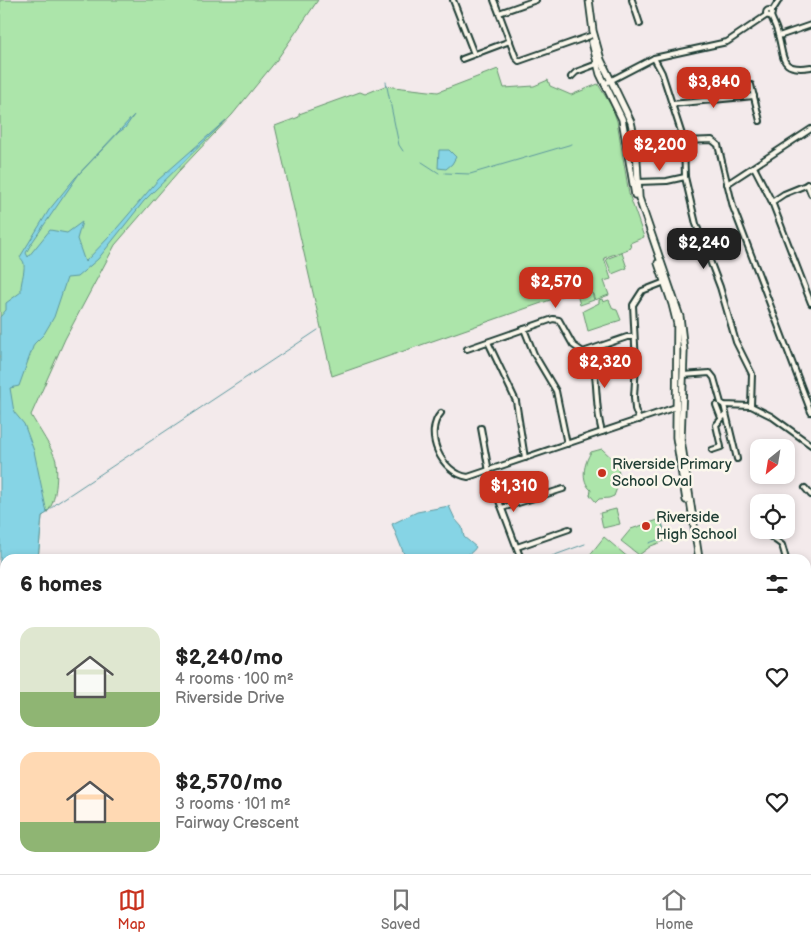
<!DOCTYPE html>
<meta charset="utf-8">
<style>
body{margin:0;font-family:"Balsamiq Sans",sans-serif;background:#f2f2f2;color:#222;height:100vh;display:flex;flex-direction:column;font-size:19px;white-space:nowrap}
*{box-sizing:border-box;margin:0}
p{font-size:16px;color:#767676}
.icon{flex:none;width:28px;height:28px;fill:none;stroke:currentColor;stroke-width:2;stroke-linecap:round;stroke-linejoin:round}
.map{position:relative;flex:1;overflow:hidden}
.side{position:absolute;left:0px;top:554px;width:811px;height:321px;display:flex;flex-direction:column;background:#fff;border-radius:15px 15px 0 0;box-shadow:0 2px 8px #0003}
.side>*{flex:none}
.needle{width:32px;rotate:210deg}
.tools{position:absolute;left:750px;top:439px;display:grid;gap:10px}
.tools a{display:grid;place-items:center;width:45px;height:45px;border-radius:10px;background:#fff;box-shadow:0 2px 8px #0003;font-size:25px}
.price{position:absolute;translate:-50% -42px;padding:0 11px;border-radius:10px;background:#c8321e;color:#fff;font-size:16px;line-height:32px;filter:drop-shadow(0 1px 2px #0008)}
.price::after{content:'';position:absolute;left:50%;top:30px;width:15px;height:11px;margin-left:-8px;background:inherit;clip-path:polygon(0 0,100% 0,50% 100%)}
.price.on{background:#222;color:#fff}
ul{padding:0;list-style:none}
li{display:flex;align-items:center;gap:15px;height:125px;padding:0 20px}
li span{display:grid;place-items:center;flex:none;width:140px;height:100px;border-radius:15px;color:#555}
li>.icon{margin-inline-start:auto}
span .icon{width:60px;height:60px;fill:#fffc;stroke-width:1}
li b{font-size:21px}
h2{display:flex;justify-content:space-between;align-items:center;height:60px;padding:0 20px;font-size:21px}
.tab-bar{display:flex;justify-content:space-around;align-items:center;height:70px;border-top:1px solid #e0e0e0;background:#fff;font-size:14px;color:#767676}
.tab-bar a{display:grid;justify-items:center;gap:2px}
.tab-bar .on{color:#c8321e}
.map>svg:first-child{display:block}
.green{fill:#ace5aa;stroke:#66916f}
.water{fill:#86d4e5;stroke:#5d989e}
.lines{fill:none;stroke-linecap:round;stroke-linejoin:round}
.stream{stroke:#5d989e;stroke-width:1}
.minor-casing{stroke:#1f3d34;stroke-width:8}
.major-casing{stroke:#1f3d34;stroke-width:8}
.highway-casing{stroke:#1f3d34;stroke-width:9}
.minor{stroke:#fbf7ec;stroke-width:4}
.major{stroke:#fbf7ec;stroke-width:4.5}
.highway{stroke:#fbf7ec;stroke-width:5.5}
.poi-dot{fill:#c8321e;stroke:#fbf7ec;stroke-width:2}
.labels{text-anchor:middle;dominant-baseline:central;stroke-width:5;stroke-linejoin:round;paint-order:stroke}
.poi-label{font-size:15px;fill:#1f3d34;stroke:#fbf7ec;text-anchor:start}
</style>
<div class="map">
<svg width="811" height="874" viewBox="0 0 811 874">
<rect width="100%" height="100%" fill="#f3eaeb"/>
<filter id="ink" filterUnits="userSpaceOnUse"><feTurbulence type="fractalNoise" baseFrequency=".02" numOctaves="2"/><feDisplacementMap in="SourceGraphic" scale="10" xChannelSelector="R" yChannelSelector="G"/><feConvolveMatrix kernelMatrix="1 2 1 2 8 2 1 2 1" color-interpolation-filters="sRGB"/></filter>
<g filter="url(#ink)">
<g class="green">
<path d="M0,0H318L276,61L232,115L178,172L115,245L65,339L31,415C37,426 54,451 56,461C58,476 57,509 42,516L38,559H27L0,398Z"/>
<path d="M498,69L504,88L534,86L548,80L550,86L571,95L598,84L612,107L617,121L629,194L644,237L630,243L631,248L604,258L611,279L604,281L609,295L595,300L590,286L594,300L580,305L576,291L332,376L275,126L299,117V114L360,92L365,94L385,86L438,92Z"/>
<path d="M622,253L627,268L612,274L606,259Z"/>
<path d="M602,299L603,302L609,300L613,309L617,310L621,320L588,331L583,311L599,303V300Z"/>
<path d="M602,449L617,463L620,480L614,496L609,498L599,499L596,502L590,495L591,490C580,480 584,464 591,452Z"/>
<path d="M616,509L620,524L603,528L600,513Z"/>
<path d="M661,519L666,537L664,541L651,546L639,555L621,541L631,529Z"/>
<path d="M604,537L630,559H593L589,556Z"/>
<path d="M583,870H750L743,874H566Z"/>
</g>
<g class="water">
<path d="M134,115L125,128L119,132L79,174L31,244L26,253L28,257L50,230L67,233L82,222L77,239L85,262L111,235L158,180L226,120L144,201L98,259L77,277L67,278L54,317L44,334L34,344L19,386L10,388L14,412L24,424L34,451L47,513L42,516L38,559H5V870H288L291,874H0V317L6,310V303L21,292C20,284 25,273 24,264C24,261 21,259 20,257L49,210L75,178Z"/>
<path d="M439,150H449L456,157L452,164L446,169L438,168Z"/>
<path d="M449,506L455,519L462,527L464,537L476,547C466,565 424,559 406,559L392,524L417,512Z"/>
</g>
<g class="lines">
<g class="stream">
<path d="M386,82L399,145L403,151"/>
<path d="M422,162L439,173"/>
<path d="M445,173L470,174L572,144"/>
<path d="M46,509L48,511L57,503L318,330"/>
<path d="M649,543L666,537L660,518"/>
<path d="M544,559L585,544"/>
<path d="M427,874L437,870"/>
</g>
<defs>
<g id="minor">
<path d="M453,0L474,54"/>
<path d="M494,0L499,13"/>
<path d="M536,0L499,13L516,58L519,61L590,36"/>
<path d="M632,0L640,24"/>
<circle cx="769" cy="13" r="3"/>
<path d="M772,11L779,0"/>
<path d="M771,16C773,22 777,28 778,35C785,57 778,72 811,67"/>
<path d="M779,36L811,25"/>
<path d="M654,58L662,73L684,141L685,177L696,224L720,287L736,342L752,374L751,406L724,405L721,403L714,378L710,373L683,375"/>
<path d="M462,59L510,41"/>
<path d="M571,77L576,72L597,64"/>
<path d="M604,84L654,58L727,42L767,15"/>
<path d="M751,85L760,121"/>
<path d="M672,104L754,96"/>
<path d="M684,141L712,140L718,145L733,207L811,412"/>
<path d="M754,167L772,202L811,303"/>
<path d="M637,182L667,181L685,177"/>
<path d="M727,184L811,129"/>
<path d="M807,184L811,194"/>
<path d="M772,202L784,194L811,183"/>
<path d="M524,329L534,354L556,391L567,444"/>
<path d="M488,342L516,401L525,458"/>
<path d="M467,349L553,319L559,320L573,345L583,352L627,337H634"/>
<path d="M590,350C599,377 594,405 602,432"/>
<path d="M716,405L721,418"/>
<path d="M724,405L737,459"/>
<path d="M751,406L771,416L811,445"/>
<path d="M441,413C423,433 441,473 468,477L676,407"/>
<path d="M639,420L635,409L634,397L636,364L633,305L642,291L665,282"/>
<path d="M481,428L490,477L521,559"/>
<path d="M712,450L721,447L716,425L725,415"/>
<path d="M805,488L811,495"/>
<path d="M502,508L563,489"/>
<path d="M767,534L782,545L786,559"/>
<path d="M517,547L569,529"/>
<path d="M806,597L811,595"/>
<path d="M806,620L811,636"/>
<path d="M806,730L811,729"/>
</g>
<path id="major" d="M806,784L811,782"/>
<g id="highway">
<path d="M589,0L593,31L601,60L631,122L636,145L639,198L680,317L684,351L681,440L699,559"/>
<path d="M592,42L600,74L622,119L635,195"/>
<path d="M658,263L672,304L677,324L676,437L686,500"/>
<path d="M764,870V874"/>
</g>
</defs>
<use href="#minor" class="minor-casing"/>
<use href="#major" class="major-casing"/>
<use href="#highway" class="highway-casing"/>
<use href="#minor" class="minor"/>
<use href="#major" class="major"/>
<use href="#highway" class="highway"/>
</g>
</g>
<g class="poi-dot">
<circle cx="602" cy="473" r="5"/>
<circle cx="646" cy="526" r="5"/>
</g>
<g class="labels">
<g class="poi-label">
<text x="612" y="464">Riverside Primary<tspan x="612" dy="17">School Oval</tspan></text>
<text x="656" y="517">Riverside<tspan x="656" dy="17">High School</tspan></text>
</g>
</g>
</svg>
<div class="tools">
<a><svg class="needle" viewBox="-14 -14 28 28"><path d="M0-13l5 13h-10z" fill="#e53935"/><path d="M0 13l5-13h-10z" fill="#767676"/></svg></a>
<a><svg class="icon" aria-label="locate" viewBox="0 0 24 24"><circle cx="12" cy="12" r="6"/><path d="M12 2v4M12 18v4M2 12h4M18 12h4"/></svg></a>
</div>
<b class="price" style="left:714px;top:109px">$3,840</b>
<b class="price" style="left:660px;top:172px">$2,200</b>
<b class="price on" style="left:704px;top:270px">$2,240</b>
<b class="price" style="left:556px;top:309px">$2,570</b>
<b class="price" style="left:605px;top:389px">$2,320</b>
<b class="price" style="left:514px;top:513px">$1,310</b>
<section class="side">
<h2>6 homes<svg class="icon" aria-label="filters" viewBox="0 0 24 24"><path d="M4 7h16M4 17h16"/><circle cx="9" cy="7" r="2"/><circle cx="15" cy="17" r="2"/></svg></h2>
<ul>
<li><span style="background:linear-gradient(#dfe7d0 65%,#8fb573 0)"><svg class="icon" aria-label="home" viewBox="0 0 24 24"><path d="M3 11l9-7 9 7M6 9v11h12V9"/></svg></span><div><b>$2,240/mo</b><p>4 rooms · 100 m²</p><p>Riverside Drive</p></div><svg class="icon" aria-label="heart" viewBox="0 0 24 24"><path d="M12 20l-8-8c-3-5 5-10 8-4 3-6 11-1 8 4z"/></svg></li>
<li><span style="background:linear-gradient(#ffd9b3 70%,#8fb573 0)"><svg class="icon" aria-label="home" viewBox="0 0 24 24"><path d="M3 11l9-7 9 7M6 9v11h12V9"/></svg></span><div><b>$2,570/mo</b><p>3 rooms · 101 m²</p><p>Fairway Crescent</p></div><svg class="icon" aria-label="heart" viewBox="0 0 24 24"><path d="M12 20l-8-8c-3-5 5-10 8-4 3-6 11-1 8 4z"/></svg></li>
</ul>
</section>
</div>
<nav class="tab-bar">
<a class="on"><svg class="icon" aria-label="map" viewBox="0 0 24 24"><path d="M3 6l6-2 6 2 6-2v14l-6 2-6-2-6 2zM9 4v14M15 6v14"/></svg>Map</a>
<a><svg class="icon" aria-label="saved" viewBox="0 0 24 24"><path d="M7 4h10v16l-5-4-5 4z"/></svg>Saved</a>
<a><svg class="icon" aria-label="home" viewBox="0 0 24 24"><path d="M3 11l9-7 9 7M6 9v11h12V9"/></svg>Home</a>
</nav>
